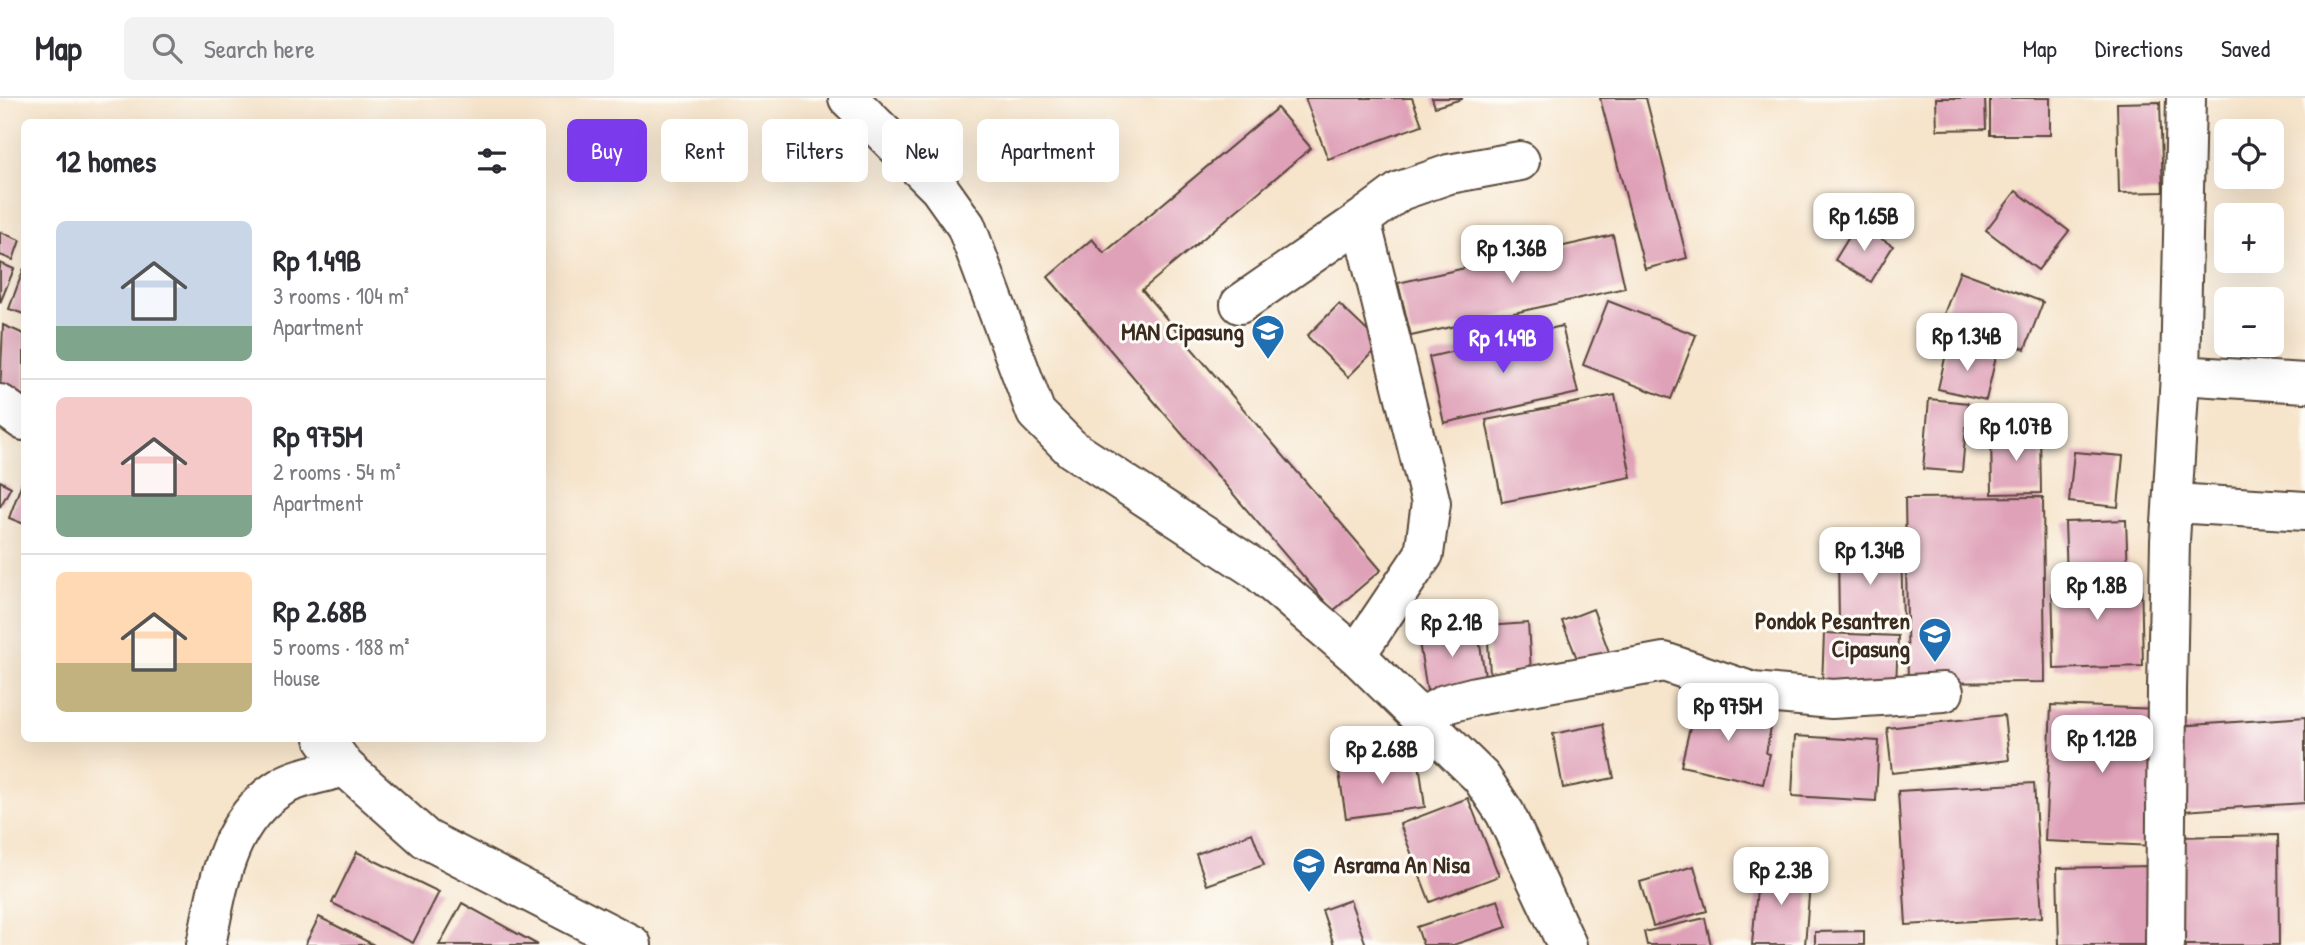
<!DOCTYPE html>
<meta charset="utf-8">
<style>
body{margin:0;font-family:"Patrick Hand",sans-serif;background:#f2f2f3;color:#2b2b33;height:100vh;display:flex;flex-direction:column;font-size:26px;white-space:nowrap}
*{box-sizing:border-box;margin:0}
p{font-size:23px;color:#7c7c81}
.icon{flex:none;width:38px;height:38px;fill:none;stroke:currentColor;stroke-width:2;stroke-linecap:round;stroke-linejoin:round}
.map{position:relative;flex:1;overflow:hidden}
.panel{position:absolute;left:21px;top:21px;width:525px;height:623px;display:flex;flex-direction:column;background:#fff;border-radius:10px;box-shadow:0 7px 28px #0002}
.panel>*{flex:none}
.banner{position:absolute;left:567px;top:21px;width:665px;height:63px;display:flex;gap:14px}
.fabs{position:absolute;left:2214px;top:21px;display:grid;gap:14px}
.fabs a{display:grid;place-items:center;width:70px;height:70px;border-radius:10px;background:#fff;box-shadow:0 7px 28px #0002;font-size:35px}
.price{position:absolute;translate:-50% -60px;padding:0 16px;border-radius:14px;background:#fff;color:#222;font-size:23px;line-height:46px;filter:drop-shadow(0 2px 4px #0008)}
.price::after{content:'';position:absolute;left:50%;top:42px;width:21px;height:16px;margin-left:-10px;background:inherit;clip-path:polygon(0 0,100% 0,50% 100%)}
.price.on{background:#7c3aed;color:#fff}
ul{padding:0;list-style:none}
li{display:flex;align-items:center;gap:21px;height:175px;padding:0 35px}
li+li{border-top:2px solid #e1e1e2}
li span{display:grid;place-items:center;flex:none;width:196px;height:140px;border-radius:10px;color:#555}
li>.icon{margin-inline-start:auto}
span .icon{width:84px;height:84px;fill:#fffc;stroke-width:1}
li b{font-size:30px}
h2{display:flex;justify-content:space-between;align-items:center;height:84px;padding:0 35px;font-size:30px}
.chip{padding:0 24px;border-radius:10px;background:#fff;box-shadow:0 7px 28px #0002;font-size:24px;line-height:63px}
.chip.on{background:#7c3aed;color:#fff}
header{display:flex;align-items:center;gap:42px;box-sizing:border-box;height:98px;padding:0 35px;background:#fff;border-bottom:2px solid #e1e1e2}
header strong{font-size:33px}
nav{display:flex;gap:38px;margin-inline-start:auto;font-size:24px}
.search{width:490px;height:63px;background:#f2f2f3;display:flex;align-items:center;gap:18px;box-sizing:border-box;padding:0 24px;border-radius:10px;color:#7c7c81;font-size:26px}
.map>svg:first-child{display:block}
.building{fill:#dfa1b8}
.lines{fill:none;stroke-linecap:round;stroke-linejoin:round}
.minor-casing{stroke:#574638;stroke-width:42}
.minor{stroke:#fff;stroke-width:38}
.labels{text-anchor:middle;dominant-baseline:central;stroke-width:6;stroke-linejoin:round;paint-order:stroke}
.poi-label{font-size:24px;font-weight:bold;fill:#3b2a1e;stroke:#fdfcf7;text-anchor:end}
</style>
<header>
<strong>Map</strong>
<div class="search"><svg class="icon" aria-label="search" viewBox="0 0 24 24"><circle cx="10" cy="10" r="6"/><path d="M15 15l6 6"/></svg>Search here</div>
<nav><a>Map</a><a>Directions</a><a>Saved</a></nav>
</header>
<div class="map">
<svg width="2305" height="847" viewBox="0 0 2305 847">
<rect width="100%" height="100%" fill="#fdfcf7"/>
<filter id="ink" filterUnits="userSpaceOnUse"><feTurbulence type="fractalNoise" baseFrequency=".0143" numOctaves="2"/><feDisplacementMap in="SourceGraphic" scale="14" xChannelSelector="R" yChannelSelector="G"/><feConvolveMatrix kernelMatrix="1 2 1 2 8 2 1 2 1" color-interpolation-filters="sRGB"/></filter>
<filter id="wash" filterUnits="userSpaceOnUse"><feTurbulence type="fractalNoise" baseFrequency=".00686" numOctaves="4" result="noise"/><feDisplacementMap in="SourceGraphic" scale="28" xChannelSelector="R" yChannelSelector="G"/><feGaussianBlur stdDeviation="1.57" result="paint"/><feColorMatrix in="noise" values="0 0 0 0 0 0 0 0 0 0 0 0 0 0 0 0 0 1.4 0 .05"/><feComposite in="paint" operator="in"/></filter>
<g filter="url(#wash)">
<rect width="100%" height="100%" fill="#f6e4cb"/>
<g id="blocks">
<g class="building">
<path d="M1305,0H1412L1422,27L1328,61Z"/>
<path d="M1432,0H1462V1L1435,9Z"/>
<path d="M1600,0H1646L1687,160L1645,171Z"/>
<path d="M1936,0H1985L1986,31L1937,32Z"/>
<rect x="1990" y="0" width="60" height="37"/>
<path d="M2160,4L2163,94L2119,95L2117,5Z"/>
<path d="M1277,10L1311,50L1142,192L1381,472L1333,513L1048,179L1092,141L1104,155Z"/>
<path d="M2016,93L2069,133L2038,172L1986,132Z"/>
<path d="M1857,126L1893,148L1871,184L1835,162Z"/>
<path d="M0,134L20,142L13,162L0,157Z"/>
<path d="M1613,137L1625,190L1411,238L1398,185Z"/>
<path d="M0,165L14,171L0,205Z"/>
<path d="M24,170V216L9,211Z"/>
<path d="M1960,173L2043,204L2025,251L1943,219Z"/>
<path d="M1608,203L1696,237L1671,301L1583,267Z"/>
<path d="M1339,206L1381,246L1348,279L1307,238Z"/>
<path d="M3,227L24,236V306L0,296Z"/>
<path d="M1562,228L1578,295L1444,325L1429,259Z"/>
<path d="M1948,247L1996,259L1986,302L1938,291Z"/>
<path d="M1615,297L1631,379L1502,404L1486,322Z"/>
<path d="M1929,301L1968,305L1962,374L1923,371Z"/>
<path d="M2040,333L2041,395L1992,396L1991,334Z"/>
<path d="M2074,354L2123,358L2118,409L2069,404Z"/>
<path d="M24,379V426L9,420Z"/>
<path d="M0,383L11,389L0,409Z"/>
<path d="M2043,399L2045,584L1908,585L1905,400Z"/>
<path d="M2126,422L2128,476L2067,479L2065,424Z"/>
<path d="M1838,453H1901L1903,525L1839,526Z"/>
<path d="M2141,478L2143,568L2054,571L2052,480Z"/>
<path d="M1593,511L1612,562L1582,573L1562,523Z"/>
<path d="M1528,525L1531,573L1490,576L1487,528Z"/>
<path d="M1477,529L1486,584L1427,593L1418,538Z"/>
<path d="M1824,535L1898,538L1896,589L1822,587Z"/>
<path d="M1696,603L1773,620L1766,655L1770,656L1763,686L1681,668Z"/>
<path d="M2051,607L2159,611L2154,748L2045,743Z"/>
<path d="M2004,617L2009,662L1892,675L1887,630Z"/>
<path d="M2305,619V705L2183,713L2178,628Z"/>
<path d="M1603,626L1614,680L1563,690L1553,636Z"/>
<path d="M1795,638L1879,643L1876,703L1792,698Z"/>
<path d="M1418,657L1425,709L1346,720L1338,668Z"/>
<path d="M2034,685L2042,819L1906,827L1898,693Z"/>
<path d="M1468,700L1499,778L1430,804L1400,726Z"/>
<path d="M1252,735L1264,767L1207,787L1196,756Z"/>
<path d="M2278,737L2279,847H2173L2172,739Z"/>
<path d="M357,754L439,794L413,845L332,805Z"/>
<path d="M1694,768L1707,813L1653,828L1640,784Z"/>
<path d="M1759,768L1811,773L1805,847H1752Z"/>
<path d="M2150,768L2151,847H2059L2057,770Z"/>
<path d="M1350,802L1366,847H1334L1322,812Z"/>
<path d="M1498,802L1507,829L1453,847H1423L1417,829Z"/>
<path d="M462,805L538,847H439Z"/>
<path d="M319,819L374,847H305Z"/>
<path d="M1705,820L1711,847H1647L1644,834Z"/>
<path d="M1864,833V847H1815V834Z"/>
</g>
</g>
</g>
<g filter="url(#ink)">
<use href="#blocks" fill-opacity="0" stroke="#574638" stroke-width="2"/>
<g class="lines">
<defs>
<g id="minor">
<path d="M848,0L939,90L966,128L1036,315L1072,351L1257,472L1356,557L1481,679L1505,715L1567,847"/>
<path d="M1240,206L1361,122"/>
<path d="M2180,277L2305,285"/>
<path d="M0,306L24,323"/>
<path d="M2174,405L2305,413"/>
<path d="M1356,557L1424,456L1431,405L1361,122L1400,93L1449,76L1520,63"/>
<path d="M1420,620L1445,606L1476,598L1664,564L1753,594L1832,601L1944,594"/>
<path d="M324,640L345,669L426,741L632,847"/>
<path d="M206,847C218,788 226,722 283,688C300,678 326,675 345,669"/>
<path d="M2165,847L2167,592L2170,443L2180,277L2186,0"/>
</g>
</defs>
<use href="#minor" class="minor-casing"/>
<use href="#minor" class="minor"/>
</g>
</g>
<defs>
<symbol id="school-pin" viewBox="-11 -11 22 30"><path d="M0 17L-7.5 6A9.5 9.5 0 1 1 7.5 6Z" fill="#1f6fb2" stroke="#fdfcf7"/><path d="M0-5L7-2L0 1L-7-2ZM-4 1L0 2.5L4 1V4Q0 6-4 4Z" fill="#fff"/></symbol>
</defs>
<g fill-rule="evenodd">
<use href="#school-pin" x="1249" y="214" width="38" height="52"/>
<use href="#school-pin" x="1916" y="517" width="38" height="52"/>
<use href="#school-pin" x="1290" y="747" width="38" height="52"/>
</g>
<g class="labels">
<g class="poi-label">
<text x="1244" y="233">MAN Cipasung</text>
<text x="1910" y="522">Pondok Pesantren<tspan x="1910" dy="28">Cipasung</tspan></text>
<text x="1334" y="766" text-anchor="start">Asrama An Nisa</text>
</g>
</g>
</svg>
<div class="fabs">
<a><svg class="icon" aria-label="locate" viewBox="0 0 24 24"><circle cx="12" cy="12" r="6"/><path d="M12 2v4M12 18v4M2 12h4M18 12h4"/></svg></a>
<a>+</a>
<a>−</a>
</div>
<b class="price" style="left:1864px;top:155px">Rp 1.65B</b>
<b class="price" style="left:1512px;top:187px">Rp 1.36B</b>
<b class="price" style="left:1967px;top:275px">Rp 1.34B</b>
<b class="price on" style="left:1503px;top:277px">Rp 1.49B</b>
<b class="price" style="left:2016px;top:365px">Rp 1.07B</b>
<b class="price" style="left:1870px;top:489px">Rp 1.34B</b>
<b class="price" style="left:2097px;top:524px">Rp 1.8B</b>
<b class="price" style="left:1452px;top:561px">Rp 2.1B</b>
<b class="price" style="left:1728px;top:645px">Rp 975M</b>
<b class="price" style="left:2102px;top:677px">Rp 1.12B</b>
<b class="price" style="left:1382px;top:688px">Rp 2.68B</b>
<b class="price" style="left:1781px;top:809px">Rp 2.3B</b>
<div class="banner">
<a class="chip on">Buy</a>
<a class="chip">Rent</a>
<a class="chip">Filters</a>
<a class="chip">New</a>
<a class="chip">Apartment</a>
</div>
<section class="panel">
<h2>12 homes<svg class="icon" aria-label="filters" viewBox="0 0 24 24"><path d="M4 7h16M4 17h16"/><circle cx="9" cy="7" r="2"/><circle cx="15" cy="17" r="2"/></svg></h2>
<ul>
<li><span style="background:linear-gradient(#c9d6e8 75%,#7fa58c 0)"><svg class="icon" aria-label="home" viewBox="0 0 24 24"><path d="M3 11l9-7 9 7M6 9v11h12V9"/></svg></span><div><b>Rp 1.49B</b><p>3 rooms · 104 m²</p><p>Apartment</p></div></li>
<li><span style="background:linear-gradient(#f6c9c9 70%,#7fa58c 0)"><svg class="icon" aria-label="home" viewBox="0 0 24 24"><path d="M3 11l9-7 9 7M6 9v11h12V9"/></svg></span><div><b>Rp 975M</b><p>2 rooms · 54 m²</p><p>Apartment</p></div></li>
<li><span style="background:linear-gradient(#ffd9b3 65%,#c2b280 0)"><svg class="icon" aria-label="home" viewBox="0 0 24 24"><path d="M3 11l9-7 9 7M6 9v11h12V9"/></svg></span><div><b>Rp 2.68B</b><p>5 rooms · 188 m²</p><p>House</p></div></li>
</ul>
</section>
</div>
